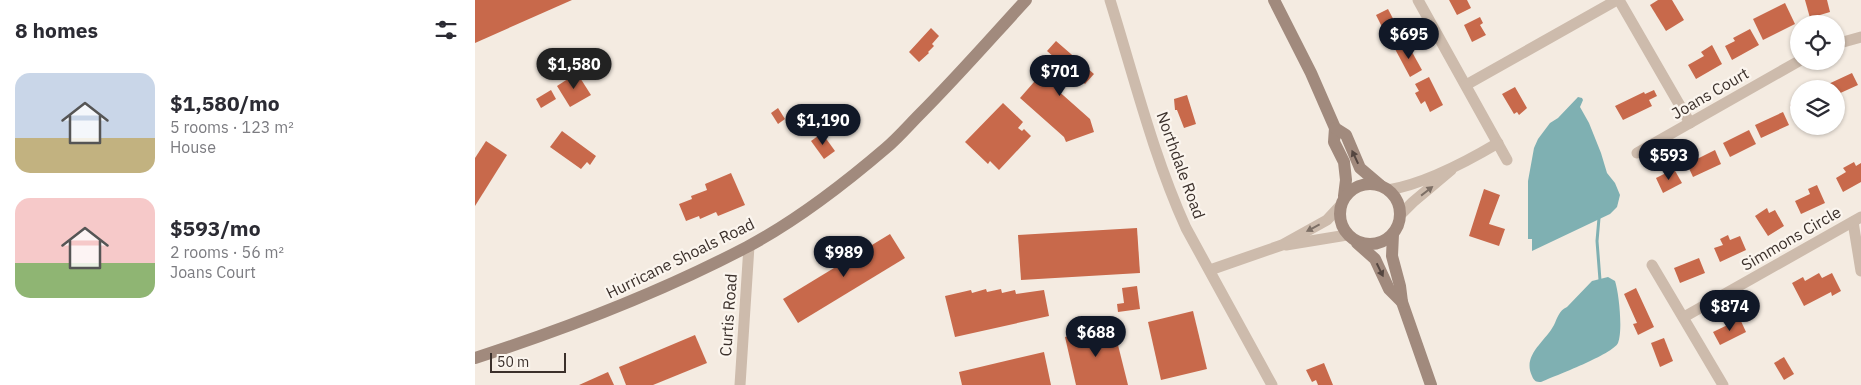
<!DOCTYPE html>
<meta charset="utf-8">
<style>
body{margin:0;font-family:"IBM Plex Sans",sans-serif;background:#f7f7f7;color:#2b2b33;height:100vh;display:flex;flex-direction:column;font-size:19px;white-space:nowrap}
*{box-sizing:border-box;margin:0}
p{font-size:16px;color:#7c7c81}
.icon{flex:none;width:28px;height:28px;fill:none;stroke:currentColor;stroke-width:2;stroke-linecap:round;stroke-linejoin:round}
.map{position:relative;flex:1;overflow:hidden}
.side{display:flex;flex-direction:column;background:#fff;width:475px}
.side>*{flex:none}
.buttons{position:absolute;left:1315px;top:15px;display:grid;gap:10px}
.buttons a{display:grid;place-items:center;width:55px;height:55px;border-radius:50%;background:#fff;box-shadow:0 1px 4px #0004;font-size:25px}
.scale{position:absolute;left:15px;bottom:12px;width:76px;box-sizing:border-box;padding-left:5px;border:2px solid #3b302b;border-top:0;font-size:14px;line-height:18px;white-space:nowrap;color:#3b302b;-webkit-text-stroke:4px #fbf5ee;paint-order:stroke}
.price{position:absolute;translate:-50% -42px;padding:0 11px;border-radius:18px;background:#111827;color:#fff;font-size:16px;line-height:32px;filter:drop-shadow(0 1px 2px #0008)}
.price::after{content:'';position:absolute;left:50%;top:30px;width:15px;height:11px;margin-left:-8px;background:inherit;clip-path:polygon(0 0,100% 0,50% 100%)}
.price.active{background:#222;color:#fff}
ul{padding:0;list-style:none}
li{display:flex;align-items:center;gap:15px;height:125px;padding:0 15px}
li span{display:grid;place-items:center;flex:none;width:140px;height:100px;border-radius:15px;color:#555}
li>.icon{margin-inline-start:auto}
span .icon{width:60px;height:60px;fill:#fffc;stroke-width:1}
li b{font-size:21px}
h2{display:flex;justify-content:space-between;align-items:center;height:60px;padding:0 15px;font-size:21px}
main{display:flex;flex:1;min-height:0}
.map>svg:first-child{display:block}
.water{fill:#7fb0b2}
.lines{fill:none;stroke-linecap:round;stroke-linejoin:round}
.stream{stroke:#7fb0b2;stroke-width:3}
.building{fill:#c8694b}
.street{stroke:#cdbbac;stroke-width:11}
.secondary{stroke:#a18a7d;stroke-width:12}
.oneway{fill:#544640}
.oneway2{fill:#7d6f65}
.labels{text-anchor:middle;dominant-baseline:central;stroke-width:4.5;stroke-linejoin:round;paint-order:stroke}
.street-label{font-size:16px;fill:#3b302b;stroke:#fbf5ee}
</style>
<main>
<section class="side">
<h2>8 homes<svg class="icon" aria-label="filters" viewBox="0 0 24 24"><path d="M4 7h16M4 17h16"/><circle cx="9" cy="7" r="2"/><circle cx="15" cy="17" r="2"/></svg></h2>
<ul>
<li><span style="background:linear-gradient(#c9d6e8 65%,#c2b280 0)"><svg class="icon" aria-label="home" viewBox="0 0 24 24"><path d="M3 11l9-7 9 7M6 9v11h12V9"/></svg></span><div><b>$1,580/mo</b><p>5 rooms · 123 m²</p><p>House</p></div></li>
<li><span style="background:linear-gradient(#f6c9c9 65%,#8fb573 0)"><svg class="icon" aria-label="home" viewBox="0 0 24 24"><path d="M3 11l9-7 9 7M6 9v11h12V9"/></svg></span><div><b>$593/mo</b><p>2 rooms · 56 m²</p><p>Joans Court</p></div></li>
</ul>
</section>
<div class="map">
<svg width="1386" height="385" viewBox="0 0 1386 385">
<rect width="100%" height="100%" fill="#f4ebe1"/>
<g class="water">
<path d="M1103,97L1107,98L1108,100L1105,107L1114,123L1126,153L1132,173L1140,183L1145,195L1142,207L1135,214L1057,251V239H1053V181L1059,148L1063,139L1075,123L1083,118Z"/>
<path d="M1133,277L1140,281C1144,293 1148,331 1143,343C1138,354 1080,376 1066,382C1061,382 1059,381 1057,376C1047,355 1070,342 1079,325C1082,319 1084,310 1092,307L1117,281Z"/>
</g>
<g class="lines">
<path class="stream" d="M1124,218L1122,241L1125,280"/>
</g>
<g class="building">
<path d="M0,0H97L0,43Z"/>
<path d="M974,0H992L996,8L982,15Z"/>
<path d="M1183,0H1197L1209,20L1191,31L1175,5Z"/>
<path d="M1330,0H1352L1355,12L1335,18Z"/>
<path d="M1310,3L1320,24L1288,40L1278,19Z"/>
<path d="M913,9L926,34L914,41L901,15Z"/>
<path d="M1005,17L1008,23L1005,25L1011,35L997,42L989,25Z"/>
<path d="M456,28L464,36L457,44L459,46L453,52L454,53L444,62L434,52Z"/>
<path d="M1275,29L1284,45L1257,60L1250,46L1260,41L1258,38Z"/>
<path d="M581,41L619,74L610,84L595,71L580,88L615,119L619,132L591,142L589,137L545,98L566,74L572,80L587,64L572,51Z"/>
<path d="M932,43L947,70L935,77L920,49Z"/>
<path d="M1237,45L1247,64L1221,79L1213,65L1229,56L1226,52Z"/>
<path d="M102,73L116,95L95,107L82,86Z"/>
<path d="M1377,73L1383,85L1361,95V89H1350L1349,86Z"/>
<path d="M954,77L968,105L955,112L950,101L946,104L940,93L944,91L940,84Z"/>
<path d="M1040,87L1052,108L1044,115L1042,112L1039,114L1027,94Z"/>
<path d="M76,90L81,99L66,108L61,99Z"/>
<path d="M1179,90L1182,96L1174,100L1177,106L1148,120L1140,106L1169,92L1170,94Z"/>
<path d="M712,95L721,124L709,128L702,110H700L699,99Z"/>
<path d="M1324,101V119L1322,120L1315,105Z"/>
<path d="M528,103L548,122L543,128L547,131L549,129L556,136L524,170L515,161L513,164L490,142Z"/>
<path d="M303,108L310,119L303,124L296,113Z"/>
<path d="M1308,112L1314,125L1286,138L1280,125Z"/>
<path d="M1274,130L1281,144L1255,157L1248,143Z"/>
<path d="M87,131L121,156L115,165L112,162L106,169L75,147Z"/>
<path d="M347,133L360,151L349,159L336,141Z"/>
<path d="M11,141L32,155L0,206V158Z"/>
<path d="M1240,150L1246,164L1218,177L1212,164Z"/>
<path d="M1379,162L1381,166L1386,163V182L1368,192L1361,178L1371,172L1368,168Z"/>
<path d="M1199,169L1207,183L1188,193L1181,178Z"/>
<path d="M256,173L270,205L243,216L241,212L225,219L224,216L211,221L204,204L217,199L216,196L232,190L230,184Z"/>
<path d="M1342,185L1350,203L1326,214L1320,201L1335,194L1333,189Z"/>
<path d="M1009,189L1025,195L1014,224L1030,229L1024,246L994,236Z"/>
<path d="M1292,208L1294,213L1300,210L1309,226L1293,236L1280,216Z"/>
<path d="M662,228L665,273L546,280L543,235Z"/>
<path d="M415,234L430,258L323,323L308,299Z"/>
<path d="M1253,235L1255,240L1265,236L1271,250L1245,262L1239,248L1248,245L1245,239Z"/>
<path d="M1224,258L1230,273L1205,283L1199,268Z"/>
<path d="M1344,273L1347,278L1357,273L1366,291L1357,296L1356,292L1329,306L1317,283L1328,277L1330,281Z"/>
<path d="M662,286L665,309L643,312L642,304L649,303L647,288Z"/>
<path d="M1161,288L1179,327L1163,335L1158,324L1162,323L1149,294Z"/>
<path d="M511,289L512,292L526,289L527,293L540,290L541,294L569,290L574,316L480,337L470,296L496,290L497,293Z"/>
<path d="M718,311L732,369L686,380L673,322Z"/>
<path d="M1265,319L1271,332L1245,345L1238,332Z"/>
<path d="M638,325L653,385H601L590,337Z"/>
<path d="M220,335L232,363L178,385H151L144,367Z"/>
<path d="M1189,338L1198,361L1185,367L1176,343Z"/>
<path d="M569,352L576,385H487L484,372Z"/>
<path d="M1309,357L1319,374L1309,380L1299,363Z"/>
<path d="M849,363L858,385H843L841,380L837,382L831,370Z"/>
<path d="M133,372L139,385H104Z"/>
</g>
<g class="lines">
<g class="street">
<path d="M635,0C659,77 678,155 711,228L797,385"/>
<path d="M943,0L1032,160"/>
<path d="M1144,0L1215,123"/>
<path d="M1361,44L1386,37"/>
<path d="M991,85L1142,0"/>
<path d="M1162,153L1324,61"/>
<path d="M913,190C950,184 991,162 1023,143"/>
<path d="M925,215L938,202L976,170"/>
<path d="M1378,222L1386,271"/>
<path d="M811,245L872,235"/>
<path d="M1177,265L1248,385"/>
<path d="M735,270L807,245L852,220L865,206"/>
<path d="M1209,317L1386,217"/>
<path d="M265,385L274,246"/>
</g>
<g class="secondary">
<path d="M799,0L836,73L860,128L859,142L869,162L871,180L869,196"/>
<path d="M860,128L871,135L885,168L905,185"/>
<circle cx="895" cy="214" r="30"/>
<path d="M918,234L917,256L925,286L927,302L956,385"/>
<path d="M882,243L900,259L914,289L927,302"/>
<path d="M0,358C93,328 186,292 272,247C321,221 369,184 411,148C423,138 434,125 445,114C482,77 516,38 551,0"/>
</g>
</g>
<defs><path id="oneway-solid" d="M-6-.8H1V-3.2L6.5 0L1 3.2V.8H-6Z" transform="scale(1.25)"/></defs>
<g class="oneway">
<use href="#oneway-solid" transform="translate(880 157) rotate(-115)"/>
<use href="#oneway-solid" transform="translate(905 270) rotate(64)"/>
</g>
<g class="oneway2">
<use href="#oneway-solid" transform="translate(952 191) rotate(-38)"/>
<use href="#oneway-solid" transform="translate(838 228) rotate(152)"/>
</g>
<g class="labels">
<g class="street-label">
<text transform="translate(1235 93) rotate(-30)">Joans Court</text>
<text transform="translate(706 165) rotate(70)">Northdale Road</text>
<text transform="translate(1316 238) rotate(-30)">Simmons Circle</text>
<text transform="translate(205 258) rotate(-26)">Hurricane Shoals Road</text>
<text transform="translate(253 315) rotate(-86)">Curtis Road</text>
</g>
</g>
</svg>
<div class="buttons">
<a><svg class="icon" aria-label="locate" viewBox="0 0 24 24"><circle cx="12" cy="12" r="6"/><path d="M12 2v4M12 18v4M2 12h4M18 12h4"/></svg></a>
<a><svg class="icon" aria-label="layers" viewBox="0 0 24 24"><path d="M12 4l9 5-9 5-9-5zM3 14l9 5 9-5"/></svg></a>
</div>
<div class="scale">50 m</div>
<b class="price" style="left:934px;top:60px">$695</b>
<b class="price active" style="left:99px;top:90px">$1,580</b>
<b class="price" style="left:585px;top:97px">$701</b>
<b class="price" style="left:348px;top:146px">$1,190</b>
<b class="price" style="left:1194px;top:181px">$593</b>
<b class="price" style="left:369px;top:278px">$989</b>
<b class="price" style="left:1255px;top:332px">$874</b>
<b class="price" style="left:621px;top:358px">$688</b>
</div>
</main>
